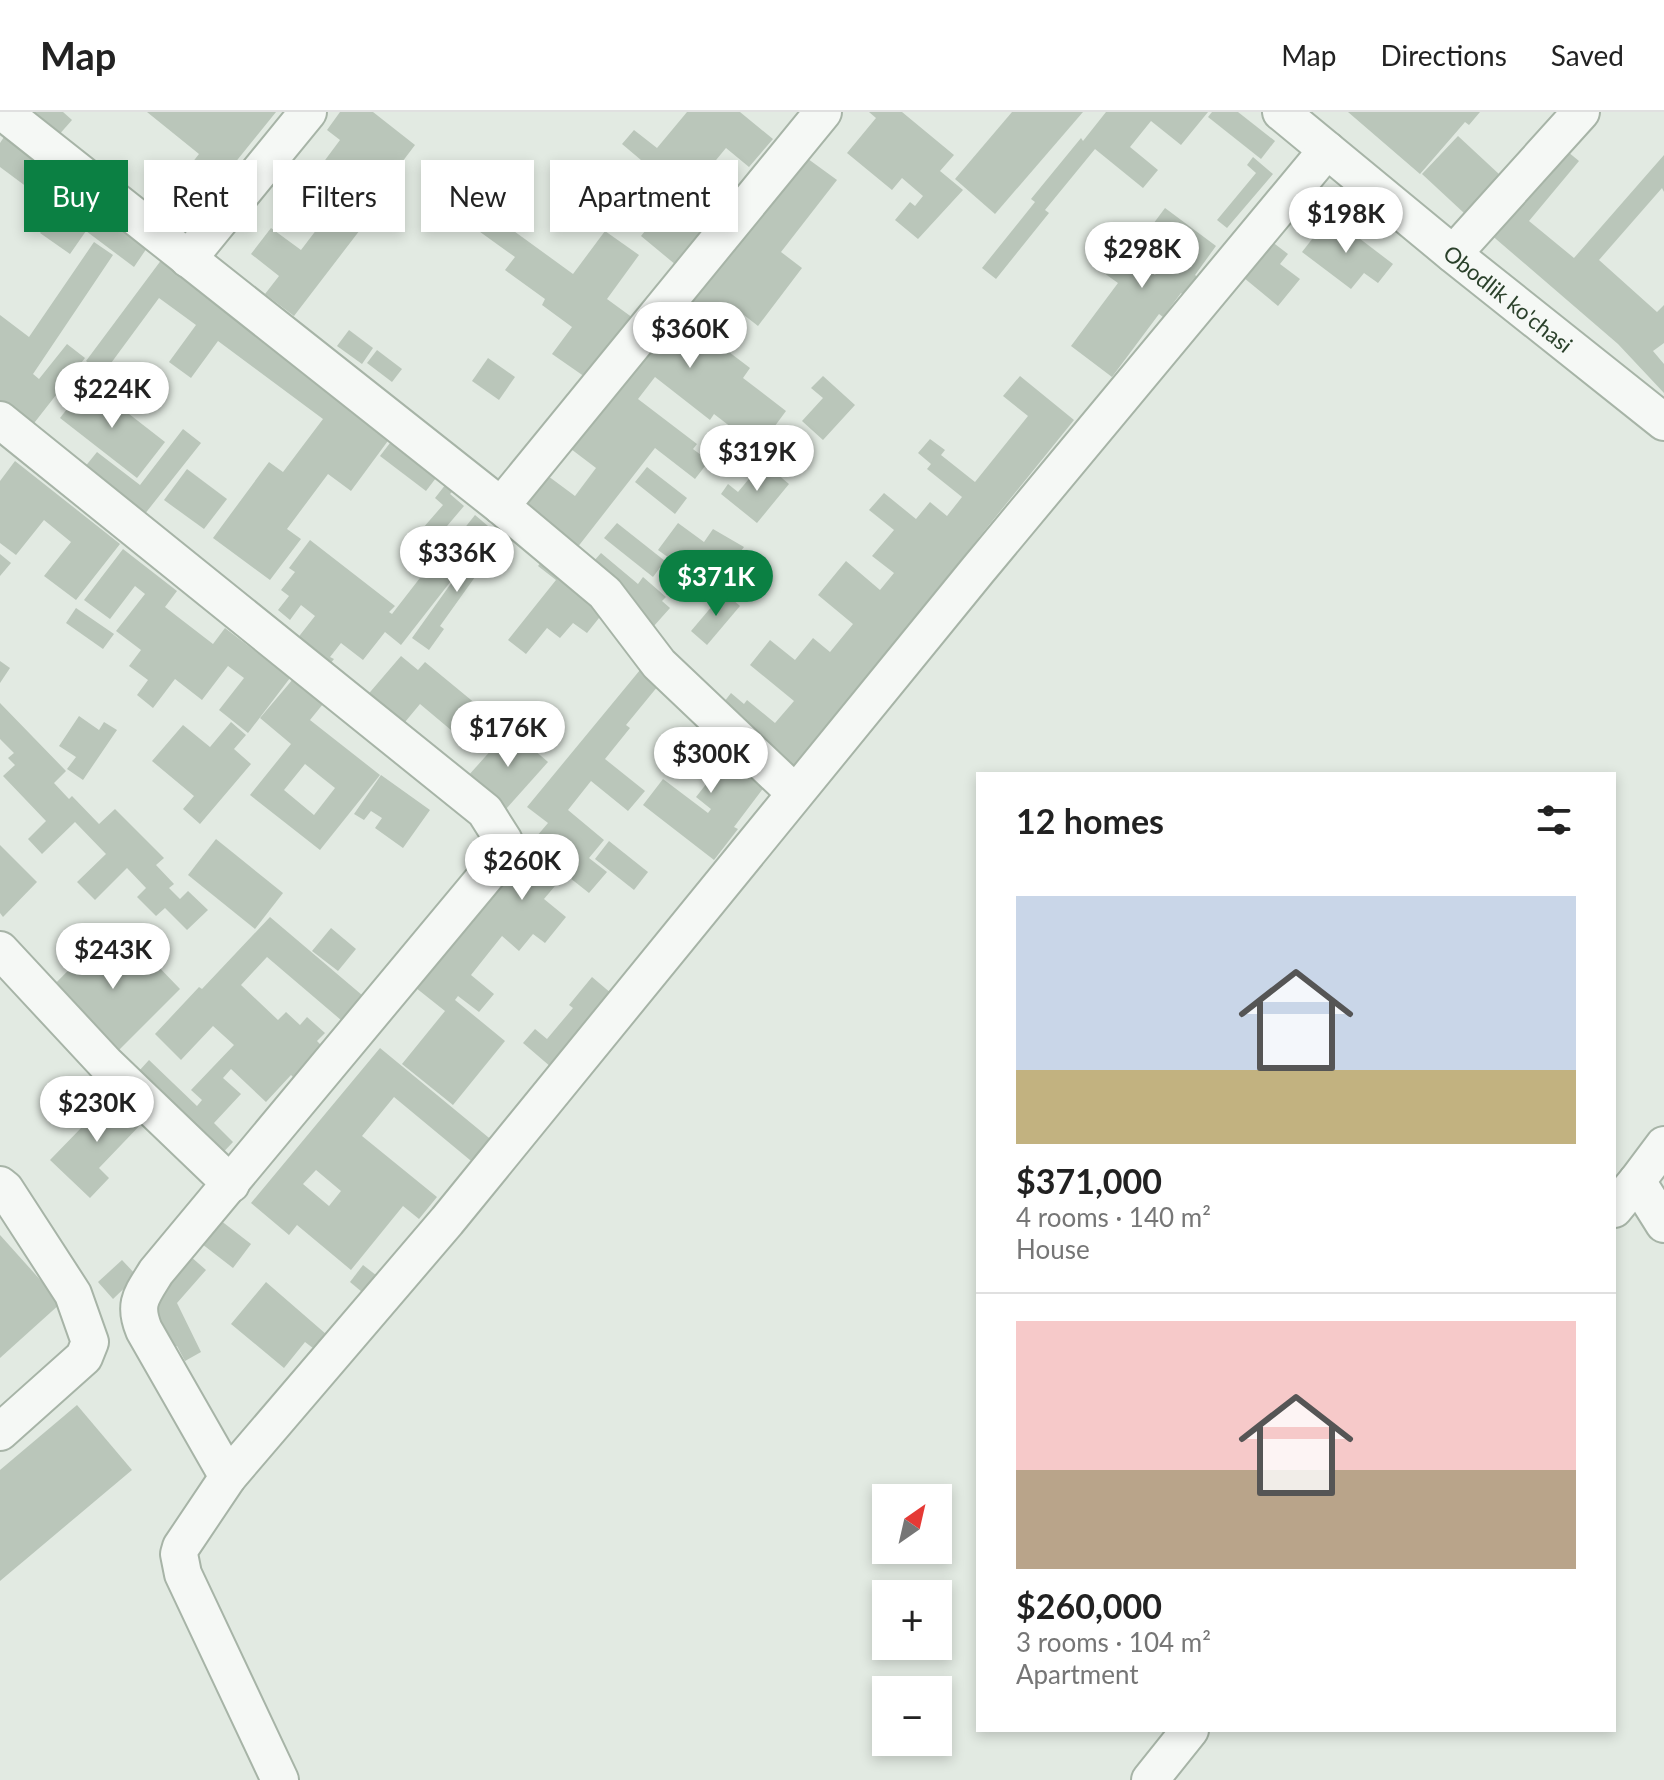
<!DOCTYPE html>
<meta charset="utf-8">
<style>
body{margin:0;font-family:Lato,sans-serif;background:#f6f6f6;color:#222;height:100vh;display:flex;flex-direction:column;font-size:30px;white-space:nowrap}
*{box-sizing:border-box;margin:0}
p{font-size:26px;color:#767676}
.icon{flex:none;width:44px;height:44px;fill:none;stroke:currentColor;stroke-width:2;stroke-linecap:round;stroke-linejoin:round}
.map{position:relative;flex:1;overflow:hidden}
.drawer{position:absolute;left:976px;top:660px;width:640px;height:960px;display:flex;flex-direction:column;background:#fff;border-radius:0px;box-shadow:0 4px 12px #0003}
.drawer>*{flex:none}
.top-card{position:absolute;left:24px;top:48px;width:760px;height:72px;display:flex;gap:16px}
.needle{width:52px;rotate:34deg}
.controls{position:absolute;left:872px;top:1372px;display:grid;gap:16px}
.controls a{display:grid;place-items:center;width:80px;height:80px;border-radius:0px;background:#fff;box-shadow:0 4px 12px #0003;font-size:40px}
.price{position:absolute;translate:-50% -68px;padding:0 18px;border-radius:28px;background:#fff;color:#222;font-size:26px;line-height:52px;filter:drop-shadow(0 2px 4px #0008)}
.price::after{content:'';position:absolute;left:50%;top:48px;width:24px;height:18px;margin-left:-12px;background:inherit;clip-path:polygon(0 0,100% 0,50% 100%)}
.price.current{background:#0b8043;color:#fff}
ul{padding:0;list-style:none}
li{display:grid;align-content:center;gap:16px;height:424px;padding:0 40px}
li+li{border-top:2px solid #e0e0e0}
li span{display:grid;place-items:center;height:248px;border-radius:0px;color:#555}
li>.icon{margin-inline-start:auto}
span .icon{width:144px;height:144px;fill:#fffc;stroke-width:1}
li b{font-size:34px}
h2{display:flex;justify-content:space-between;align-items:center;height:96px;padding:0 40px;font-size:34px}
.chip{padding:0 28px;border-radius:0px;background:#fff;box-shadow:0 4px 12px #0003;font-size:28px;line-height:72px}
.chip.current{background:#0b8043;color:#fff}
header{display:flex;align-items:center;gap:48px;box-sizing:border-box;height:112px;padding:0 40px;background:#fff;border-bottom:2px solid #e0e0e0}
header strong{font-size:38px}
nav{display:flex;gap:44px;margin-inline-start:auto;font-size:28px}
.map>svg:first-child{display:block}
.building{fill:#bac6ba;fill-rule:evenodd}
.lines{fill:none;stroke-linecap:round;stroke-linejoin:round}
.minor-casing{stroke:#a7b4a7;stroke-width:40}
.minor{stroke:#f5f8f5;stroke-width:36}
.labels{text-anchor:middle;dominant-baseline:central;stroke-width:8;stroke-linejoin:round;paint-order:stroke}
.street-label{font-size:22px;fill:#2b412b;stroke:#f2f7f2}
</style>
<header>
<strong>Map</strong>
<nav><a>Map</a><a>Directions</a><a>Saved</a></nav>
</header>
<div class="map">
<svg width="1664" height="1668" viewBox="0 0 1664 1668">
<rect width="100%" height="100%" fill="#e2eae2"/>
<g class="building">
<path d="M13,0H63L72,8L50,33Z"/>
<path d="M147,0H276L196,99L170,79L199,42Z"/>
<path d="M340,0H373L415,33L390,66L396,71L294,204L265,182L279,164L251,142L271,116L301,138L336,92L308,71L340,28L327,18Z"/>
<path d="M687,0H740L773,27L749,55L726,36L697,71L725,93L676,153L641,124L654,108L629,88L654,59L622,32L634,18L657,36Z"/>
<path d="M869,0H902L954,43L940,59L963,78L918,127L895,108L910,90L915,94L923,84L902,66L892,78L847,41L876,6Z"/>
<path d="M1012,0H1083L995,102L955,67Z"/>
<path d="M1106,0H1208L1181,33L1151,9L1130,35L1158,58L1143,76L1095,37L1045,98L1049,101L996,167L982,156L1035,90L1031,87L1081,26L1083,29Z"/>
<path d="M1212,0H1238L1275,29L1261,47L1208,5Z"/>
<path d="M1348,0H1480L1469,13L1465,10L1420,62Z"/>
<path d="M1458,24L1500,63L1464,101L1422,62Z"/>
<path d="M4,25L67,72L51,93L0,55V31Z"/>
<path d="M1562,35L1579,49L1529,109L1574,146L1664,43V80L1662,76L1599,148L1657,200L1664,193V231L1653,239L1664,252V281L1618,232L1489,121Z"/>
<path d="M804,44L837,68L781,140L802,156L758,214L735,196L712,227L750,256L743,266L786,299L769,322L781,331L770,345L714,302L710,308L655,265L638,287L697,332L693,337L709,349L695,367L655,336L577,436L517,395L544,361L575,384L596,356L571,337L653,231L658,234Z"/>
<path d="M1253,45L1273,62L1227,116L1217,108L1256,61L1247,53Z"/>
<path d="M476,63L498,79L485,98L573,162L605,119L639,143L607,187L633,206L588,267L552,242L572,215L542,193L545,187L505,158L515,145L451,99Z"/>
<path d="M73,77L149,133L134,155L86,119L70,142L40,121Z"/>
<path d="M1165,96L1216,134L1195,163L1203,169L1189,187L1181,181L1163,205L1159,202L1112,265L1071,234L1118,171L1090,151L1107,127L1155,163L1164,151L1139,131Z"/>
<path d="M1330,104L1393,152L1378,171L1364,161L1351,177L1302,140Z"/>
<path d="M1267,126L1288,142L1280,152L1300,167L1278,194L1238,161Z"/>
<path d="M94,130L113,143L33,262L39,267L67,232L85,246L31,315L0,291V203L29,225Z"/>
<path d="M162,147L393,322L351,379L328,362L287,417L301,427L270,468L213,426L269,350L283,360L323,307L218,229L191,266L169,250L196,213L159,186L103,262L86,249Z"/>
<path d="M349,218L373,236L362,252L337,234Z"/>
<path d="M377,238L402,257L392,270L367,251Z"/>
<path d="M488,246L515,265L499,288L472,269Z"/>
<path d="M823,264L855,293L823,328L802,309L823,286L811,276Z"/>
<path d="M1020,264L1074,308L790,659L717,599L731,581L744,592L747,588L775,611L794,589L750,553L770,528L795,548L813,526L830,540L853,512L818,483L846,449L880,478L894,461L872,444L894,418L869,398L884,381L916,407L930,390L947,404L962,385L927,357L931,352L918,341L930,327L945,338L941,343L975,370L1028,304L1003,284Z"/>
<path d="M88,270L165,330L137,366L60,306Z"/>
<path d="M183,317L201,331L144,403L84,356L97,340L140,373Z"/>
<path d="M393,327L439,362L426,379L380,344Z"/>
<path d="M15,349L120,432L76,488L44,464L71,430L44,408L16,443L0,431V369Z"/>
<path d="M763,350L789,372L757,411L721,382L728,372L738,380Z"/>
<path d="M647,355L687,386L675,402L635,370Z"/>
<path d="M187,357L227,387L204,417L164,388Z"/>
<path d="M446,372L454,378L450,382L464,394L436,427L423,416L443,393L435,386Z"/>
<path d="M475,403L488,414L460,448L448,437Z"/>
<path d="M617,411L665,449L653,465L604,426Z"/>
<path d="M678,411L704,430L713,417L744,435L713,478L658,438Z"/>
<path d="M493,427L507,437L488,464L480,458L440,514L444,517L429,538L412,526L467,449L473,454Z"/>
<path d="M310,428L395,494L389,500L392,502L430,453L451,469L401,533L385,520L363,548L341,531L330,545L334,547L326,557L293,532L315,504L301,493L290,508L278,498L289,484L281,478L295,460L289,456Z"/>
<path d="M123,437L177,479L165,495L213,532L225,516L290,566L248,621L219,598L244,566L228,554L202,588L175,567L153,596L137,583L148,568L129,554L141,538L116,519L145,482L135,474L110,507L84,488Z"/>
<path d="M548,441L611,491L587,521L573,511L560,526L547,516L526,542L508,528L556,468L538,454Z"/>
<path d="M601,441L638,472L643,465L666,485L662,489L670,496L653,515L586,458Z"/>
<path d="M0,442L11,451L0,464Z"/>
<path d="M724,480L740,494L707,533L691,519Z"/>
<path d="M76,496L114,522L103,537L66,511Z"/>
<path d="M401,544L418,558L425,550L499,611L476,639L420,592L400,616L365,586Z"/>
<path d="M0,549L10,556L0,571Z"/>
<path d="M640,558L658,574L626,613L630,616L605,647L645,679L628,699L591,669L568,698L604,728L589,746L607,760L589,781L565,762L544,787L566,805L545,831L533,822L519,839L502,824L471,863L494,882L479,900L458,884L455,888L505,929L453,993L402,952L445,899L411,872L548,711L527,695Z"/>
<path d="M293,567L323,592L310,608L380,663L320,738L250,683L291,632L260,606ZM305,652L335,676L314,703L284,678Z"/>
<path d="M0,591L66,659L54,671L69,687L72,684L99,712L115,697L164,746L156,753L174,772L169,776L180,787L188,779L208,798L187,818L165,796L156,804L137,785L146,776L127,756L95,788L77,770L106,742L75,710L42,742L28,727L46,709L3,664L15,653L8,646L14,641L0,627Z"/>
<path d="M79,604L99,618L104,610L117,618L83,668L67,657L76,645L59,634Z"/>
<path d="M231,610L246,623L234,637L251,652L200,712L183,697L194,684L152,649L183,613L210,635Z"/>
<path d="M703,613L771,666L734,715L738,717L714,748L643,693L663,667L708,701L711,697L696,685L707,671L688,657L701,640L689,631Z"/>
<path d="M510,617L548,650L506,697L468,664Z"/>
<path d="M381,663L430,698L403,736L375,716L382,706L371,699L364,708L354,702Z"/>
<path d="M216,727L283,781L255,817L188,763Z"/>
<path d="M609,729L648,760L634,778L595,747Z"/>
<path d="M0,733L37,770L3,805L0,801Z"/>
<path d="M270,805L369,889L348,914L267,845L241,873L278,908L286,900L300,913L307,905L325,921L317,929L327,939L298,970L291,963L266,990L231,957L223,966L241,982L214,1011L233,1030L214,1050L129,970L149,948L197,994L202,988L191,978L234,933L213,914L181,948L155,922L199,875L202,877Z"/>
<path d="M112,814L150,852L153,849L180,877L112,945L47,880Z"/>
<path d="M331,816L356,837L338,859L312,839Z"/>
<path d="M592,865L612,882L551,955L523,931L535,917L547,927L573,896L569,893Z"/>
<path d="M380,936L494,1030L476,1053L394,985L362,1024L437,1085L419,1107L403,1094L351,1158L297,1113L289,1123L251,1091ZM316,1058L341,1079L329,1094L303,1072Z"/>
<path d="M116,980L145,1008L99,1056L109,1066L90,1086L50,1048Z"/>
<path d="M220,1108L251,1132L233,1156L202,1132Z"/>
<path d="M0,1123L61,1191L0,1246Z"/>
<path d="M190,1144L206,1158L177,1191L201,1240L185,1249L177,1234L170,1237L147,1193Z"/>
<path d="M122,1148L137,1164L113,1187L98,1170Z"/>
<path d="M363,1153L381,1167L368,1185L350,1170Z"/>
<path d="M266,1170L334,1229L322,1243L305,1230L284,1256L231,1212Z"/>
<path d="M77,1293L132,1358L0,1469V1358Z"/>
</g>
<g class="lines">
<defs>
<g id="minor">
<path d="M3,0L501,394L605,481L659,552L795,681"/>
<path id="s1" d="M1281,0L1453,142L1664,310"/>
<path d="M1453,142L1581,0"/>
<path d="M188,147L308,0"/>
<path d="M0,308L485,699L504,729L500,747L156,1160C142,1183 133,1191 144,1218L228,1365"/>
<path d="M501,394L823,0"/>
<path d="M0,838L106,952L231,1072"/>
<path d="M1664,1033L1637,1069L1664,1112"/>
<path d="M0,1073L5,1077L73,1182L90,1230L84,1245L0,1320"/>
<path d="M1614,1097L1637,1069"/>
<path d="M280,1668L183,1462L179,1442L181,1435L228,1365L447,1109L977,459L1327,38"/>
<path d="M1150,1668L1190,1618"/>
</g>
</defs>
<use href="#minor" class="minor-casing"/>
<use href="#minor" class="minor"/>
</g>
<g class="labels">
<g class="street-label">
<text stroke="none"><textPath href="#s1" startOffset="294">Obodlik ko'chasi</textPath></text>
</g>
</g>
</svg>
<div class="controls">
<a><svg class="needle" viewBox="-14 -14 28 28"><path d="M0-13l5 13h-10z" fill="#e53935"/><path d="M0 13l5-13h-10z" fill="#767676"/></svg></a>
<a>+</a>
<a>−</a>
</div>
<b class="price" style="left:1346px;top:143px">$198K</b>
<b class="price" style="left:1142px;top:178px">$298K</b>
<b class="price" style="left:690px;top:258px">$360K</b>
<b class="price" style="left:112px;top:318px">$224K</b>
<b class="price" style="left:757px;top:381px">$319K</b>
<b class="price" style="left:457px;top:482px">$336K</b>
<b class="price current" style="left:716px;top:506px">$371K</b>
<b class="price" style="left:508px;top:657px">$176K</b>
<b class="price" style="left:711px;top:683px">$300K</b>
<b class="price" style="left:522px;top:790px">$260K</b>
<b class="price" style="left:113px;top:879px">$243K</b>
<b class="price" style="left:97px;top:1032px">$230K</b>
<div class="top-card">
<a class="chip current">Buy</a>
<a class="chip">Rent</a>
<a class="chip">Filters</a>
<a class="chip">New</a>
<a class="chip">Apartment</a>
</div>
<section class="drawer">
<h2>12 homes<svg class="icon" aria-label="filters" viewBox="0 0 24 24"><path d="M4 7h16M4 17h16"/><circle cx="9" cy="7" r="2"/><circle cx="15" cy="17" r="2"/></svg></h2>
<ul>
<li><span style="background:linear-gradient(#c9d6e8 70%,#c2b280 0)"><svg class="icon" aria-label="home" viewBox="0 0 24 24"><path d="M3 11l9-7 9 7M6 9v11h12V9"/></svg></span><div><b>$371,000</b><p>4 rooms · 140 m²</p><p>House</p></div></li>
<li><span style="background:linear-gradient(#f6c9c9 60%,#b9a48a 0)"><svg class="icon" aria-label="home" viewBox="0 0 24 24"><path d="M3 11l9-7 9 7M6 9v11h12V9"/></svg></span><div><b>$260,000</b><p>3 rooms · 104 m²</p><p>Apartment</p></div></li>
</ul>
</section>
</div>
